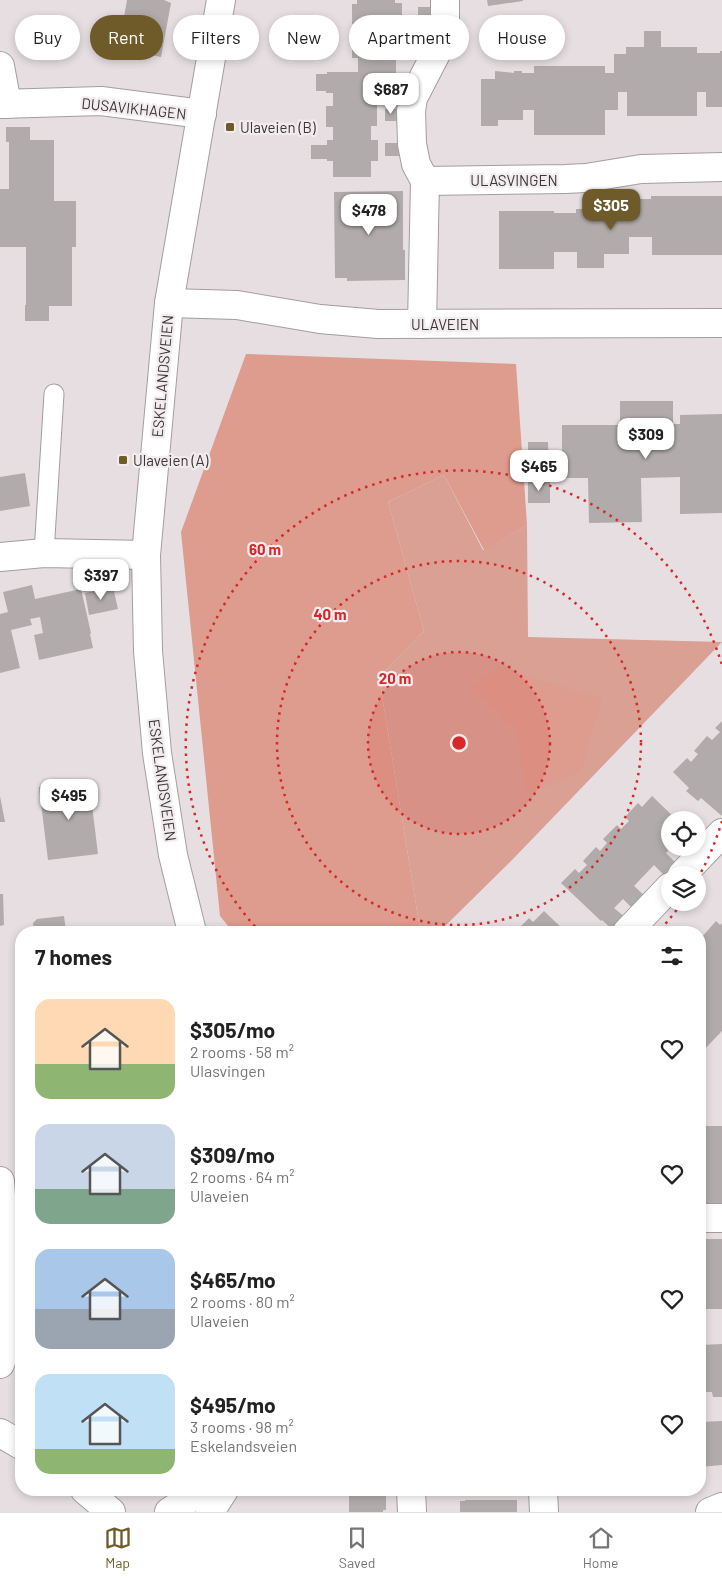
<!DOCTYPE html>
<meta charset="utf-8">
<style>
body{margin:0;font-family:Barlow,sans-serif;background:#f6f6f6;color:#222;height:100vh;display:flex;flex-direction:column;font-size:19px;white-space:nowrap}
*{box-sizing:border-box;margin:0}
p{font-size:16px;color:#767676}
.icon{flex:none;width:28px;height:28px;fill:none;stroke:currentColor;stroke-width:2;stroke-linecap:round;stroke-linejoin:round}
.map{position:relative;flex:1;overflow:hidden}
.side{position:absolute;left:15px;top:926px;width:691px;height:570px;display:flex;flex-direction:column;background:#fff;border-radius:20px;box-shadow:0 2px 8px #0003}
.side>*{flex:none}
.top-card{position:absolute;left:15px;top:15px;width:692px;height:45px;display:flex;gap:10px}
.tools{position:absolute;left:661px;top:811px;display:grid;gap:10px}
.tools a{display:grid;place-items:center;width:45px;height:45px;border-radius:50%;background:#fff;box-shadow:0 2px 8px #0003;font-size:25px}
.price{position:absolute;translate:-50% -42px;padding:0 11px;border-radius:10px;background:#fff;color:#222;font-size:16px;line-height:32px;filter:drop-shadow(0 1px 2px #0008)}
.price::after{content:'';position:absolute;left:50%;top:30px;width:15px;height:11px;margin-left:-8px;background:inherit;clip-path:polygon(0 0,100% 0,50% 100%)}
.price.on{background:#6e5b29;color:#fff}
ul{padding:0;list-style:none}
li{display:flex;align-items:center;gap:15px;height:125px;padding:0 20px}
li span{display:grid;place-items:center;flex:none;width:140px;height:100px;border-radius:15px;color:#555}
li>.icon{margin-inline-start:auto}
span .icon{width:60px;height:60px;fill:#fffc;stroke-width:1}
li b{font-size:21px}
h2{display:flex;justify-content:space-between;align-items:center;height:60px;padding:0 20px;font-size:21px}
.chip{padding:0 18px;border-radius:22px;background:#fff;box-shadow:0 2px 8px #0003;font-size:18px;line-height:45px}
.chip.on{background:#6e5b29;color:#fff}
.dock{display:flex;justify-content:space-around;align-items:center;height:70px;border-top:1px solid #e0e0e0;background:#fff;font-size:14px;color:#767676}
.dock a{display:grid;justify-items:center;gap:2px}
.dock .on{color:#6e5b29}
.map>svg:first-child{display:block}
.green{fill:#d9a093}
.forest{fill:#dd9c8d}
.building{fill:#b2abab}
.lines{fill:none;stroke-linecap:round;stroke-linejoin:round}
.service-casing{stroke:#a49d9f;stroke-width:21}
.minor-casing{stroke:#a49d9f;stroke-width:30}
.secondary-casing{stroke:#a49d9f;stroke-width:30}
.service{stroke:#fff;stroke-width:19}
.minor{stroke:#fff;stroke-width:28}
.secondary{stroke:#fff;stroke-width:28}
.ring{fill:none;stroke:#d62828;stroke-width:2.5;stroke-dasharray:2.5 5}
.poi-dot{fill:#6e5b29;stroke:#f3ecee;stroke-width:2}
.labels{text-anchor:middle;dominant-baseline:central;stroke-width:4.5;stroke-linejoin:round;paint-order:stroke}
.street-label{font-size:15px;fill:#3a3738;stroke:#f3ecee}
.poi-label{font-size:15px;fill:#3a3738;stroke:#f3ecee;text-anchor:start}
.centre{fill:#d62828;stroke:#f3ecee;stroke-width:2.5}
.ring-label{font-size:15px;text-anchor:middle;font-weight:bold;fill:#d62828;stroke:#f3ecee;stroke-width:4.5;stroke-linejoin:round;paint-order:stroke}
</style>
<div class="map">
<svg width="722" height="1512" viewBox="0 0 722 1512">
<rect width="100%" height="100%" fill="#e6dee1"/>
<path class="green" d="M444,475L483,550L527,525L528,637L722,642L513,859L439,932H417L420,929L379,677L424,631L388,502Z"/>
<g class="forest">
<path d="M246,354L516,364L527,525L484,550L444,475L388,502L424,631L379,677L420,929L417,932H233L220,916L181,532Z"/>
<path d="M499,667L602,699L581,771L527,793L517,731L472,687Z"/>
</g>
<g class="building">
<path d="M127,0H164L171,3L161,57L126,50L131,24L123,23Z"/>
<path d="M357,0H395V3H402V24H396V37H402V58H396V74H377V92H371V105H377V126H371V140H378V161H371V177H333V161H327V159H311V145H327V140H333V127H326V106H333V93H326V91H316V74H327V72H358V58H352V38H357V24H352V4H357Z"/>
<path d="M487,0H523V1L488,6Z"/>
<path d="M418,7H432L431,19H418Z"/>
<path d="M644,31H661V47H697V53H720V51H722V107H706V92H697V116H627V92H618V110H605V135H534V110H523V120H498V126H481V79H495V71L514,73V71H522V73H534V66H605V73H614V54H626V47H644Z"/>
<rect x="412" y="41" width="13" height="12"/>
<rect x="385" y="75" width="13" height="12"/>
<rect x="385" y="109" width="13" height="12"/>
<path d="M6,127H30V140H54V201H76V247H72V306H49V321H25V305H26V247H0V189H9V142H6Z"/>
<path d="M385,143H398L399,156H385Z"/>
<path d="M403,191V250H405V280L347,281V278H335L334,192Z"/>
<path d="M601,196H630V199H651V196H722V255H652V237H629V254H604V268H577V252H554V269H499V211H554V213H576V209H601Z"/>
<path d="M620,401H673V424H680V415L722,414V513L680,514V477L641,478L642,522L589,523L588,478H562V425H620Z"/>
<path d="M528,442H548L549,471H528Z"/>
<path d="M25,473L30,506L0,511V477Z"/>
<rect x="528" y="480" width="22" height="23"/>
<path d="M32,585L35,599L81,589L91,633L90,634L93,648L39,660L34,635L43,633L40,617L30,619L32,625L11,630L20,668L0,673V614L8,612L3,592Z"/>
<path d="M113,587L118,609L89,615L85,593Z"/>
<path d="M722,721V816L701,798L698,801L686,791L689,788L673,772L687,758L691,762L698,754L694,751L707,736L712,740L720,732L715,728Z"/>
<path d="M89,781L98,854L48,860L39,787Z"/>
<path d="M0,796L5,822H0Z"/>
<path d="M652,796L677,820H670V849L666,853L676,863L664,875L654,865L634,886L645,896L633,909L623,899L614,908L625,917L613,930L602,920L601,921L561,883L575,869L579,873L587,865L583,861L596,847L600,851L607,843L603,839L617,825L621,829L629,821L625,817L638,803L642,807Z"/>
<path d="M0,894H3L4,925L0,926Z"/>
<path d="M544,911L566,932L516,931L529,918L533,922Z"/>
<path d="M64,916L66,931L76,929V932H34L33,923L37,919Z"/>
<path d="M716,921L720,925L722,923V1031L700,1054V946L705,941L701,938Z"/>
<path d="M700,1126H722V1203H702V1207H700Z"/>
<rect x="700" y="1239" width="22" height="70"/>
<path d="M722,1344V1397H713L712,1392H700V1345Z"/>
<path d="M722,1421V1465L700,1467V1422Z"/>
<path d="M343,1490H386V1510H383V1512H349V1496H343Z"/>
<path d="M465,1500H517V1512H460V1501H465Z"/>
</g>
<g class="lines">
<defs>
<path id="service" d="M44,553L54,394"/>
<g id="minor">
<path d="M0,66L7,104"/>
<path d="M0,104L101,101L202,114"/>
<path d="M425,181L565,179L586,178L641,169L722,167"/>
<path d="M169,303L237,305L320,319L378,324L722,323"/>
<path d="M422,324L425,181L416,164L412,144L411,111L413,98L445,36V0"/>
<path d="M0,557L44,553L146,555"/>
<path d="M682,875L722,833"/>
<path d="M627,932L670,887"/>
<path d="M0,1181L9,1319L5,1350L0,1364"/>
<path d="M700,1218H722"/>
<path d="M411,1490L412,1512"/>
<path d="M543,1490L544,1512"/>
<path d="M710,1512L722,1507"/>
</g>
<g id="secondary">
<path d="M192,932L173,855L157,753L148,651L146,555L169,303L221,0"/>
<path d="M0,1433L21,1445"/>
<path d="M85,1490L111,1512"/>
<path d="M169,1512L203,1490"/>
<path d="M210,1512L224,1490"/>
</g>
</defs>
<use href="#service" class="service-casing"/>
<use href="#minor" class="minor-casing"/>
<use href="#secondary" class="secondary-casing"/>
<use href="#service" class="service"/>
<use href="#minor" class="minor"/>
<use href="#secondary" class="secondary"/>
</g>
<circle cx="459" cy="743" r="91" fill="#d62828" fill-opacity=".12"/>
<g class="ring">
<circle cx="459" cy="743" r="91"/>
<circle cx="459" cy="743" r="182"/>
<path d="M722 821A274 274 0 0 1 699 876M681 904A274 274 0 0 1 658 932M260 932A274 274 0 1 1 722 665"/>
</g>
<g class="poi-dot">
<rect x="225" y="122" width="10" height="10" rx="2.5"/>
<rect x="118" y="455" width="10" height="10" rx="2.5"/>
</g>
<g class="labels">
<g class="street-label">
<text transform="translate(134 108) rotate(6)">DUSAVIKHAGEN</text>
<text x="514" y="180">ULASVINGEN</text>
<text x="445" y="324">ULAVEIEN</text>
<text transform="translate(162 376) rotate(-85)">ESKELANDSVEIEN</text>
<text transform="translate(163 780) rotate(82)">ESKELANDSVEIEN</text>
</g>
<g class="poi-label">
<text x="240" y="127">Ulaveien (B)</text>
<text x="133" y="460">Ulaveien (A)</text>
</g>
</g>
<circle cx="459" cy="743" r="8" class="centre"/>
<g class="ring-label">
<text x="265" y="555">60 m</text>
<text x="330" y="620">40 m</text>
<text x="395" y="684">20 m</text>
</g>
</svg>
<div class="tools">
<a><svg class="icon" aria-label="locate" viewBox="0 0 24 24"><circle cx="12" cy="12" r="6"/><path d="M12 2v4M12 18v4M2 12h4M18 12h4"/></svg></a>
<a><svg class="icon" aria-label="layers" viewBox="0 0 24 24"><path d="M12 4l9 5-9 5-9-5zM3 14l9 5 9-5"/></svg></a>
</div>
<b class="price" style="left:391px;top:115px">$687</b>
<b class="price on" style="left:611px;top:231px">$305</b>
<b class="price" style="left:369px;top:236px">$478</b>
<b class="price" style="left:646px;top:460px">$309</b>
<b class="price" style="left:539px;top:492px">$465</b>
<b class="price" style="left:101px;top:601px">$397</b>
<b class="price" style="left:69px;top:821px">$495</b>
<div class="top-card">
<a class="chip">Buy</a>
<a class="chip on">Rent</a>
<a class="chip">Filters</a>
<a class="chip">New</a>
<a class="chip">Apartment</a>
<a class="chip">House</a>
</div>
<section class="side">
<h2>7 homes<svg class="icon" aria-label="filters" viewBox="0 0 24 24"><path d="M4 7h16M4 17h16"/><circle cx="9" cy="7" r="2"/><circle cx="15" cy="17" r="2"/></svg></h2>
<ul>
<li><span style="background:linear-gradient(#ffd9b3 65%,#8fb573 0)"><svg class="icon" aria-label="home" viewBox="0 0 24 24"><path d="M3 11l9-7 9 7M6 9v11h12V9"/></svg></span><div><b>$305/mo</b><p>2 rooms · 58 m²</p><p>Ulasvingen</p></div><svg class="icon" aria-label="heart" viewBox="0 0 24 24"><path d="M12 20l-8-8c-3-5 5-10 8-4 3-6 11-1 8 4z"/></svg></li>
<li><span style="background:linear-gradient(#c9d6e8 65%,#7fa58c 0)"><svg class="icon" aria-label="home" viewBox="0 0 24 24"><path d="M3 11l9-7 9 7M6 9v11h12V9"/></svg></span><div><b>$309/mo</b><p>2 rooms · 64 m²</p><p>Ulaveien</p></div><svg class="icon" aria-label="heart" viewBox="0 0 24 24"><path d="M12 20l-8-8c-3-5 5-10 8-4 3-6 11-1 8 4z"/></svg></li>
<li><span style="background:linear-gradient(#a9c7e8 60%,#9aa5b1 0)"><svg class="icon" aria-label="home" viewBox="0 0 24 24"><path d="M3 11l9-7 9 7M6 9v11h12V9"/></svg></span><div><b>$465/mo</b><p>2 rooms · 80 m²</p><p>Ulaveien</p></div><svg class="icon" aria-label="heart" viewBox="0 0 24 24"><path d="M12 20l-8-8c-3-5 5-10 8-4 3-6 11-1 8 4z"/></svg></li>
<li><span style="background:linear-gradient(#bfe0f5 75%,#8fb573 0)"><svg class="icon" aria-label="home" viewBox="0 0 24 24"><path d="M3 11l9-7 9 7M6 9v11h12V9"/></svg></span><div><b>$495/mo</b><p>3 rooms · 98 m²</p><p>Eskelandsveien</p></div><svg class="icon" aria-label="heart" viewBox="0 0 24 24"><path d="M12 20l-8-8c-3-5 5-10 8-4 3-6 11-1 8 4z"/></svg></li>
</ul>
</section>
</div>
<nav class="dock">
<a class="on"><svg class="icon" aria-label="map" viewBox="0 0 24 24"><path d="M3 6l6-2 6 2 6-2v14l-6 2-6-2-6 2zM9 4v14M15 6v14"/></svg>Map</a>
<a><svg class="icon" aria-label="saved" viewBox="0 0 24 24"><path d="M7 4h10v16l-5-4-5 4z"/></svg>Saved</a>
<a><svg class="icon" aria-label="home" viewBox="0 0 24 24"><path d="M3 11l9-7 9 7M6 9v11h12V9"/></svg>Home</a>
</nav>
